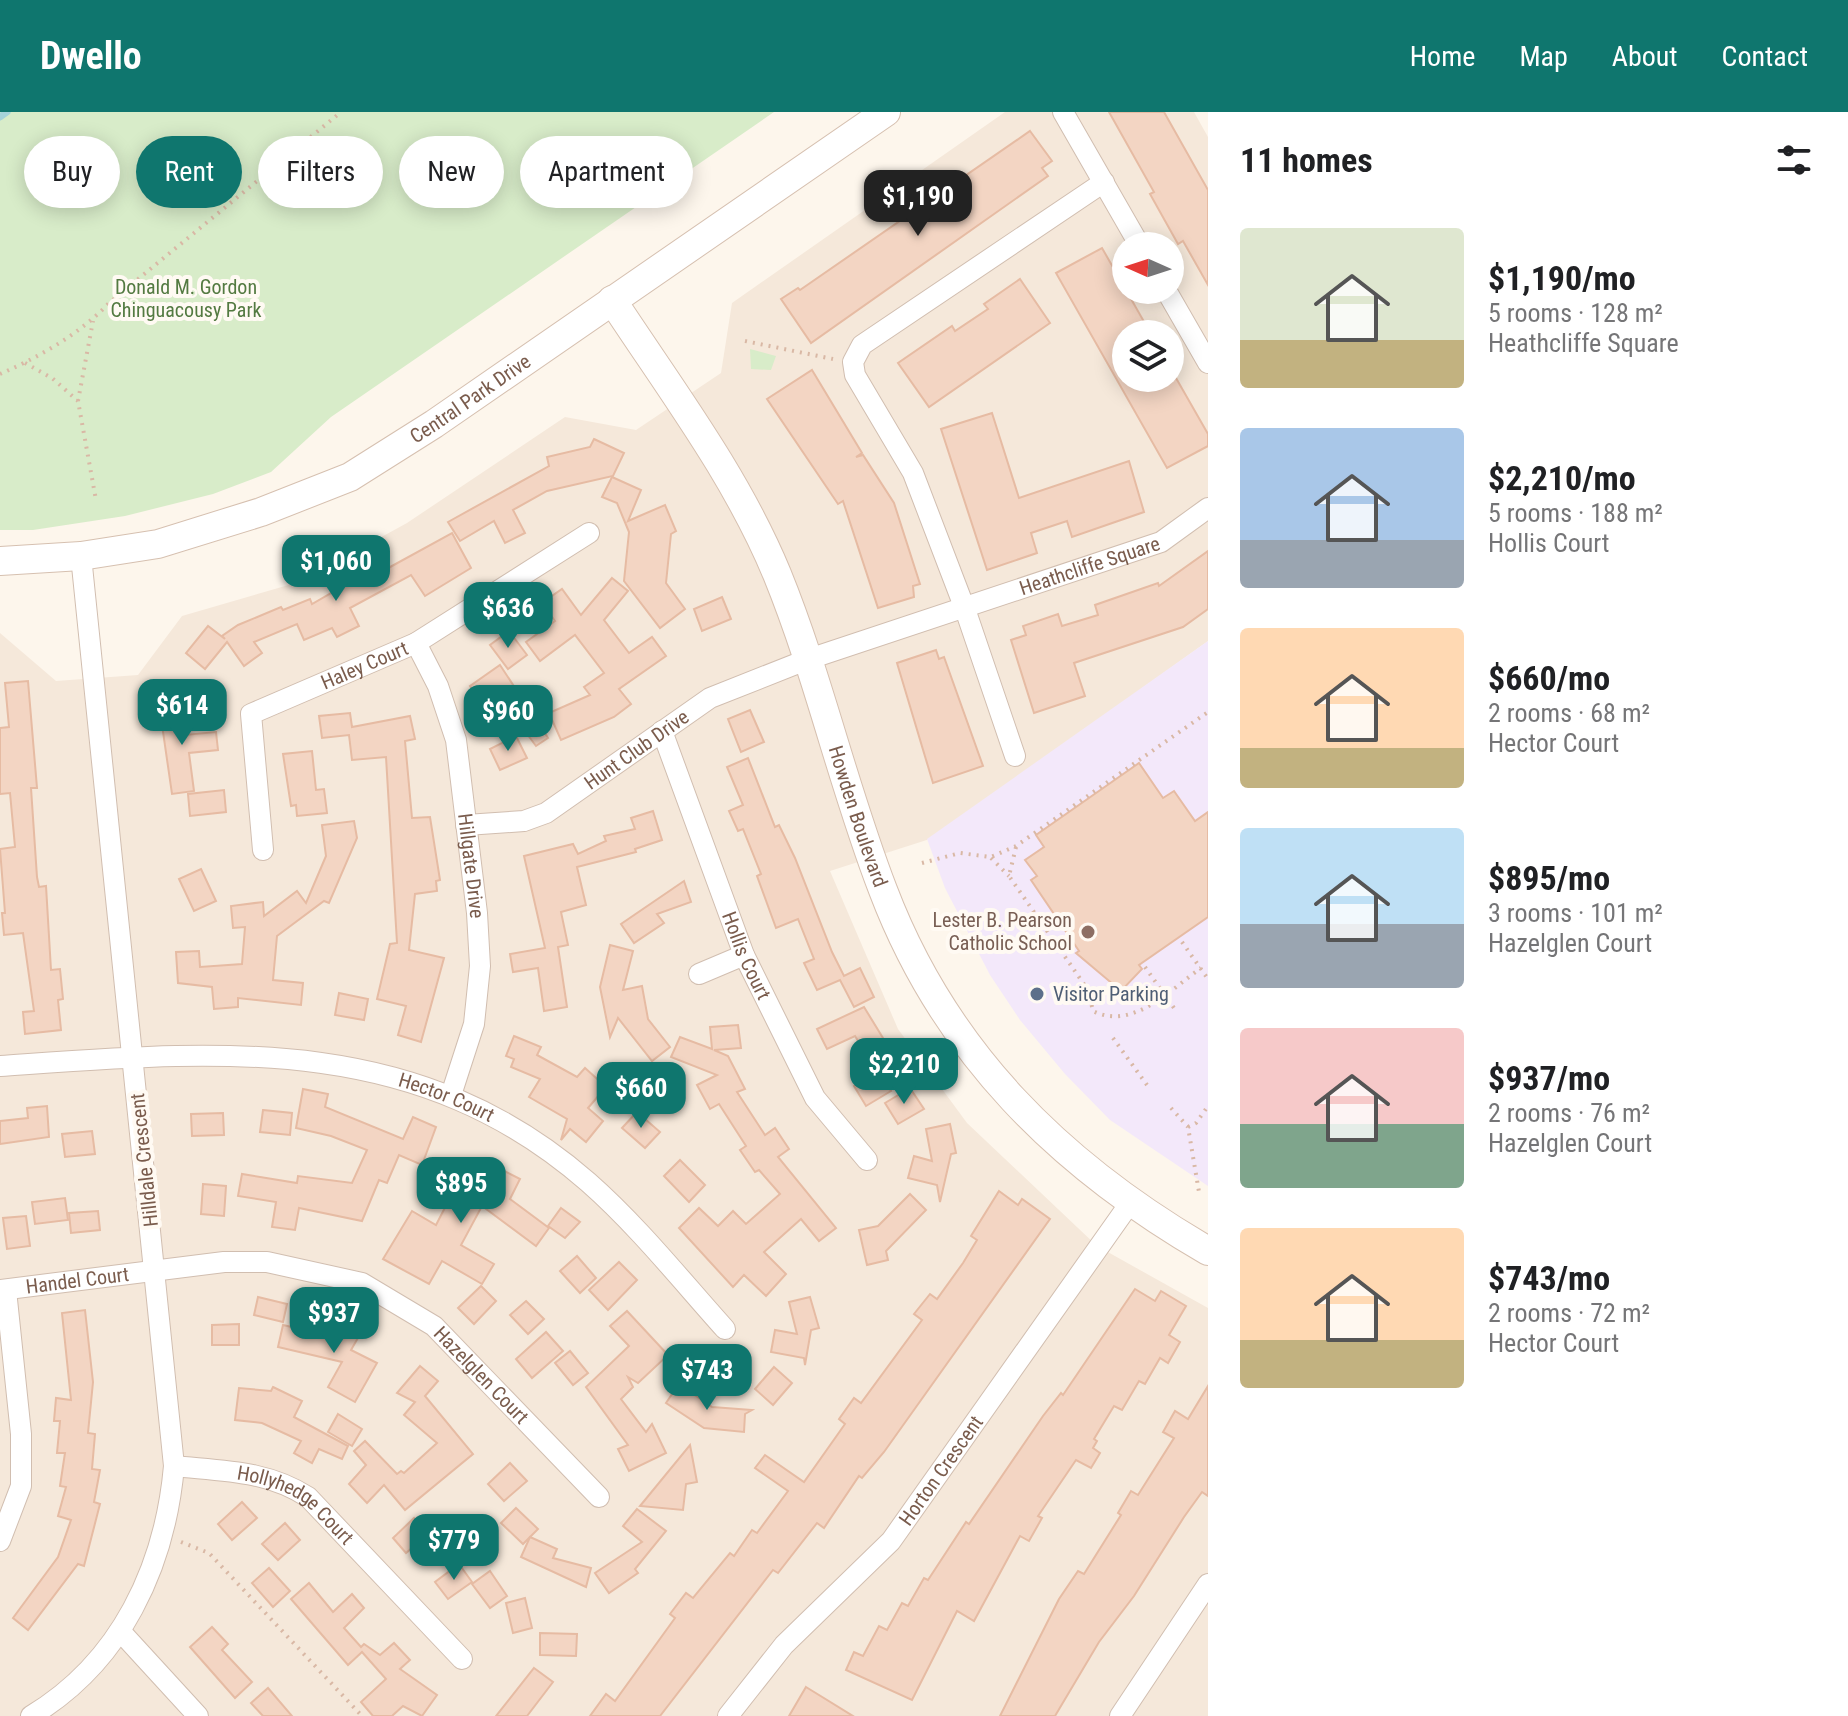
<!DOCTYPE html>
<meta charset="utf-8">
<style>
body{margin:0;font-family:"Roboto Condensed",sans-serif;background:#f6f6f6;color:#202124;height:100vh;display:flex;flex-direction:column;font-size:30px;white-space:nowrap}
*{box-sizing:border-box;margin:0}
p{font-size:26px;color:#757577}
.icon{flex:none;width:44px;height:44px;fill:none;stroke:currentColor;stroke-width:2;stroke-linecap:round;stroke-linejoin:round}
.map{position:relative;flex:1;overflow:hidden}
.panel{display:flex;flex-direction:column;background:#fff;width:640px}
.panel>*{flex:none}
.guide{position:absolute;left:24px;top:24px;width:760px;height:72px;display:flex;gap:16px}
.needle{width:52px;rotate:273deg}
.tools{position:absolute;left:1112px;top:120px;display:grid;gap:16px}
.tools a{display:grid;place-items:center;width:72px;height:72px;border-radius:50%;background:#fff;box-shadow:0 4px 20px #0003;font-size:40px}
.price{position:absolute;translate:-50% -68px;padding:0 18px;border-radius:16px;background:#0f766e;color:#fff;font-size:26px;line-height:52px;filter:drop-shadow(0 2px 4px #0008)}
.price::after{content:'';position:absolute;left:50%;top:48px;width:24px;height:18px;margin-left:-12px;background:inherit;clip-path:polygon(0 0,100% 0,50% 100%)}
.price.current{background:#222;color:#fff}
ul{padding:0;list-style:none}
li{display:flex;align-items:center;gap:24px;height:200px;padding:0 32px}
li span{display:grid;place-items:center;flex:none;width:224px;height:160px;border-radius:8px;color:#555}
li>.icon{margin-inline-start:auto}
span .icon{width:96px;height:96px;fill:#fffc;stroke-width:1}
li b{font-size:34px}
h2{display:flex;justify-content:space-between;align-items:center;height:96px;padding:0 32px;font-size:34px}
.pill{padding:0 28px;border-radius:36px;background:#fff;box-shadow:0 4px 20px #0003;font-size:28px;line-height:72px}
.pill.current{background:#0f766e;color:#fff}
header{display:flex;align-items:center;gap:48px;box-sizing:border-box;height:112px;padding:0 40px;background:#0f766e;color:#fff}
header strong{font-size:38px}
nav{display:flex;gap:44px;margin-inline-start:auto;font-size:28px}
main{display:flex;flex:1;min-height:0}
.map>svg:first-child{display:block}
.residential{fill:#f5e8da;fill-rule:evenodd}
.education{fill:#f3e8fa}
.green{fill:#d8ecc9}
.lines{fill:none;stroke-linecap:round;stroke-linejoin:round}
.stream{stroke:#a5d3da;stroke-width:7}
.building{fill:#f3d5c3;stroke:#e6bba3;stroke-width:2}
.street-casing{stroke:#d1beb0;stroke-width:22}
.secondary-casing{stroke:#d6c0b0;stroke-width:30}
.path{stroke:#d9b8a5;stroke-width:4;stroke-dasharray:2 6;stroke-linecap:butt}
.street{stroke:#fff;stroke-width:20}
.secondary{stroke:#fff;stroke-width:28}
.education-dot{fill:#8d6e63;stroke:#fffaf3;stroke-width:3}
.service-dot{fill:#5c6f8a;stroke:#fffaf3;stroke-width:3}
.labels{text-anchor:middle;dominant-baseline:central;stroke-width:8;stroke-linejoin:round;paint-order:stroke}
.park-label{font-size:20px;fill:#537a41;stroke:#fffaf3}
.street-label{font-size:20px;fill:#7a5c4d;stroke:#fffaf3}
.education-label{font-size:20px;fill:#785e54;stroke:#fffaf3;text-anchor:end}
.service-label{font-size:20px;fill:#4e5e75;stroke:#fffaf3;text-anchor:start}
</style>
<header>
<strong>Dwello</strong>
<nav><a>Home</a><a>Map</a><a>About</a><a>Contact</a></nav>
</header>
<main>
<div class="map">
<svg width="1208" height="1604" viewBox="0 0 1208 1604">
<rect width="100%" height="100%" fill="#fdf6ec"/>
<path class="residential" d="M1005,0H1194L1208,25V529L933,726L830,759L898,917L967,1011L1097,1134L1208,1196V1604H0V521L56,569L138,563L182,504L299,470L407,411L565,305L636,318L721,261L732,191ZM1126,134H1170V178H1126ZM1126,222H1170V266H1126Z"/>
<path class="education" d="M1208,529V1074L1110,1008L1065,962L1020,908L990,863L945,776L927,727Z"/>
<g class="green">
<path d="M0,0H774L331,305L271,360L213,382L125,404L33,418H0Z"/>
<path d="M750,237L776,244L771,258L751,257Z"/>
</g>
<g class="lines">
<path class="stream" d="M0,5L7,0"/>
</g>
<g class="building">
<path d="M1109,0H1164L1208,78V173L1183,129L1178,132L1150,82L1154,80Z"/>
<path d="M1030,19L1052,49L1042,56L1048,64L811,231L781,187L798,176L800,178Z"/>
<path d="M1102,136L1151,222H1126V266H1176L1208,322V334L1167,356L1056,161Z"/>
<path d="M1020,167L1050,211L929,295L898,251L952,214L955,219L988,197L984,192Z"/>
<path d="M812,258L862,341L856,345L863,343L894,391L920,472L913,474L914,485L878,496L843,389L838,392L767,287Z"/>
<path d="M992,301L1019,386L1129,349L1144,400L1072,425L1067,409L1031,421L1037,441L987,458L941,317Z"/>
<path d="M594,327L624,341L613,364L547,379L513,398L525,421L505,431L494,409L460,429L448,410L549,354L547,345L590,335Z"/>
<path d="M612,365L641,378L628,409L665,393L676,419L671,422L666,471L685,497L660,516L624,469L629,420L617,391L602,385Z"/>
<path d="M452,421L471,456L425,484L411,463L350,496L359,514L337,525L332,516L304,528L297,512L254,530L262,541L244,554L227,530L205,557L186,541L208,514L225,527L222,524L238,513L281,495L283,498L310,487L312,492L378,454L381,460Z"/>
<path d="M1208,439V497L1183,515L1074,551L1085,584L1034,601L1011,528L1026,523L1023,514L1058,502L1062,514L1098,503L1095,493L1158,471L1159,474Z"/>
<path d="M612,466L628,479L604,508L629,541L652,525L666,544L619,577L631,592L614,605L561,628L549,601L590,583L584,575L604,561L575,523L540,549L526,530L555,509L542,491L562,477L581,503Z"/>
<path d="M722,485L731,507L702,519L694,497Z"/>
<path d="M509,519L527,543L508,557L490,533Z"/>
<path d="M936,538L939,547L944,545L983,654L933,671L897,551Z"/>
<path d="M500,553L523,588L536,579L549,598L536,607L548,626L536,634L498,583L483,593L470,574Z"/>
<path d="M28,569L37,676H31L37,765L39,775L46,774L51,858L60,857L63,887L58,888L61,918L25,922L23,900L34,899L23,821L4,823L2,801H5L0,737L15,735L10,681L0,682V616L9,615L5,571Z"/>
<path d="M181,589L185,623L216,620L218,638L189,641L194,679L172,682L159,592Z"/>
<path d="M750,598L764,630L741,640L728,607Z"/>
<path d="M350,601L352,615L410,604L415,627L405,629L412,706L430,705L440,768L436,769L437,779L415,782L409,838L444,846L421,930L398,923L406,894L377,887L390,832L397,831L386,645L352,648L349,623L322,626L319,604Z"/>
<path d="M516,624L527,646L500,658L490,637Z"/>
<path d="M312,639L316,678L324,677L327,701L297,704L296,693L291,694L283,642Z"/>
<path d="M748,646L775,715L779,713L795,746L832,840L844,864L860,856L874,885L854,895L840,868L817,878L804,851L814,847L798,807L776,816L757,764L761,762L743,717L738,719L729,699L743,693L727,655Z"/>
<path d="M1139,651L1163,686L1174,679L1195,709L1208,700V805L1139,853L1142,857L1121,879L1076,841L1079,839L1031,768L1037,764L1025,748L1044,735L1036,723Z"/>
<path d="M224,678L226,700L190,704L188,682Z"/>
<path d="M653,699L662,728L635,737L636,740L577,755L586,793L561,800L568,833L558,835L567,895L544,899L538,856L513,860L510,842L545,836L524,744L573,732L578,742L606,729L604,724L635,717L631,706Z"/>
<path d="M354,709L357,726L329,791L324,789L277,824L273,868L303,871L301,893L238,886V895L214,897L212,875L178,871L176,840L199,839L200,855L242,852L245,815L233,816L231,794L263,790L264,804L297,779L306,791L326,744L322,713Z"/>
<path d="M201,757L216,789L194,799L179,767Z"/>
<path d="M684,769L691,790L657,802L664,811L634,831L621,812Z"/>
<path d="M610,833L633,839L623,878L642,874L648,907L670,935L652,949L618,906L610,925L600,875Z"/>
<path d="M339,881L368,887L364,908L335,903Z"/>
<path d="M864,895L894,944L875,956L855,924L827,937L817,917Z"/>
<path d="M738,913L741,936L714,938L728,944L745,977L737,980L765,1023L775,1016L789,1037L778,1045L836,1116L819,1129L801,1107L764,1140L786,1162L766,1184L744,1163L733,1175L679,1116L699,1096L718,1114L733,1099L746,1112L780,1082L759,1058L755,1060L740,1038L746,1034L719,992L710,997L697,973L717,963L671,945L680,925L712,937L710,915Z"/>
<path d="M514,924L541,935L537,943L577,965L585,956L606,975L588,996L603,1009L586,1030L570,1017L561,1028L567,1007L529,985L540,967L511,955L514,947L506,944Z"/>
<path d="M878,959L891,979L866,994L854,974Z"/>
<path d="M910,976L924,997L898,1012L885,991Z"/>
<path d="M303,977L328,982L325,995L403,1027L413,1005L436,1015L422,1053L399,1043L387,1071L379,1068L362,1109L299,1096L295,1118L272,1115L276,1090L238,1084L242,1062L297,1071L298,1064L352,1071L367,1038L331,1024L296,1016Z"/>
<path d="M47,994L49,1025L0,1032V1009L28,1006L27,996Z"/>
<path d="M263,998L292,1001L290,1023L260,1020Z"/>
<path d="M637,1000L660,1020L645,1036L622,1016Z"/>
<path d="M223,1001L224,1023L192,1024L191,1002Z"/>
<path d="M950,1012L956,1041L951,1042L940,1090L937,1073L908,1066L914,1044L932,1049L926,1017Z"/>
<path d="M92,1019L95,1042L65,1045L62,1022Z"/>
<path d="M440,1048L481,1071L491,1052L520,1067L510,1087L549,1116L536,1134L482,1094L461,1133L494,1152L482,1172L442,1149L429,1172L383,1147L412,1099L436,1113L453,1080L430,1066Z"/>
<path d="M680,1048L705,1073L689,1090L664,1064Z"/>
<path d="M203,1072L226,1074L224,1104L201,1102Z"/>
<path d="M999,1079L1018,1093L1022,1087L1050,1107L884,1340L862,1366L859,1364L824,1416L817,1411L778,1461L773,1458L660,1604H590L606,1582L615,1589L675,1506L670,1502L686,1481L693,1486L730,1441L734,1444L752,1418L757,1421L788,1379L755,1356L765,1343L804,1370L845,1312L839,1307L854,1286L861,1291L922,1208L914,1202L930,1182L937,1187L963,1151L977,1128L971,1124Z"/>
<path d="M910,1082L926,1098L886,1139L888,1148L867,1153L859,1118L878,1114Z"/>
<path d="M65,1086L68,1108L35,1112L32,1090Z"/>
<path d="M561,1096L580,1110L565,1126L548,1114Z"/>
<path d="M98,1099L100,1118L71,1121L69,1101Z"/>
<path d="M26,1104L30,1134L7,1137L3,1106Z"/>
<path d="M577,1144L596,1166L580,1181L560,1159Z"/>
<path d="M619,1150L637,1168L608,1198L589,1178Z"/>
<path d="M481,1174L496,1189L474,1212L458,1196Z"/>
<path d="M1135,1177L1155,1189L1161,1179L1186,1194L1169,1223L1180,1230L1168,1251L1160,1246L1145,1272L1139,1269L1122,1298L1114,1294L1094,1327L1097,1329L1093,1336L1100,1341L1091,1356L1076,1348L1038,1404L1042,1406L1029,1429L1020,1424L974,1509L957,1499L912,1588L846,1558L854,1540L863,1544L879,1514L887,1518L902,1491L908,1494L924,1466L928,1468L966,1410L969,1412L1043,1304L1061,1281L1063,1283Z"/>
<path d="M258,1185L287,1192L283,1210L254,1203Z"/>
<path d="M810,1185L819,1216L811,1218L805,1253L804,1246L771,1240L775,1218L797,1222L789,1190Z"/>
<path d="M526,1189L544,1207L528,1222L510,1203Z"/>
<path d="M85,1198L93,1270L88,1321L95,1322L92,1357L100,1358L94,1390L100,1392L84,1454L78,1452L28,1518L13,1506L58,1445L71,1408L58,1404L66,1375L60,1374L65,1341H57L60,1309H54L56,1286L71,1288L62,1201Z"/>
<path d="M627,1199L668,1243L638,1271L628,1265L633,1275L621,1287L646,1320L652,1312L666,1341L629,1359L618,1337L628,1333L586,1275L629,1234L610,1214Z"/>
<path d="M342,1205L363,1217L351,1238L377,1251L355,1290L328,1275L342,1250L278,1235L283,1213L330,1224Z"/>
<path d="M239,1212V1233H212V1213Z"/>
<path d="M546,1220L563,1239L532,1266L516,1247Z"/>
<path d="M570,1239L588,1261L573,1273L555,1251Z"/>
<path d="M420,1254L438,1269L425,1284L473,1342L405,1398L384,1373L367,1391L349,1372L366,1353L354,1339L365,1329L397,1362L401,1359L404,1361L437,1331L404,1303L415,1290L397,1281Z"/>
<path d="M774,1255L792,1271L773,1293L755,1277Z"/>
<path d="M679,1272L712,1295L752,1298L745,1302L744,1320L704,1316L666,1291Z"/>
<path d="M1208,1274V1384L1202,1380L1184,1405L1134,1484L1099,1530L1055,1604H1000L1059,1487L1078,1459L1084,1462L1121,1403L1118,1401L1131,1379L1138,1383L1174,1326L1163,1320L1175,1299L1188,1307Z"/>
<path d="M273,1275L302,1289L294,1305L348,1334L342,1347L319,1337L312,1351L294,1341L301,1329L262,1311L235,1308L239,1276L271,1279Z"/>
<path d="M338,1302L362,1317L352,1334L328,1320Z"/>
<path d="M690,1333L697,1370L686,1372L683,1398L640,1394Z"/>
<path d="M510,1351L527,1369L504,1389L488,1372Z"/>
<path d="M242,1390L257,1406L232,1428L218,1412Z"/>
<path d="M516,1396L538,1417L523,1432L501,1411Z"/>
<path d="M637,1397L666,1419L635,1457L638,1461L609,1481L595,1461L642,1430L623,1414Z"/>
<path d="M414,1406L428,1422L406,1441L393,1426Z"/>
<path d="M285,1411L300,1428L278,1448L262,1432Z"/>
<path d="M447,1411L466,1430L450,1445L432,1426Z"/>
<path d="M530,1425L557,1437L553,1446L591,1456L586,1475L521,1445Z"/>
<path d="M459,1452L472,1470L448,1487L435,1470Z"/>
<path d="M269,1456L290,1479L273,1495L252,1471Z"/>
<path d="M490,1459L507,1484L490,1496L472,1472Z"/>
<path d="M309,1471L333,1500L352,1482L364,1496L344,1516L361,1535L364,1532L380,1543L394,1531L410,1548L400,1557L437,1583L422,1604L403,1594L392,1604H373L361,1590L386,1567L362,1540L348,1553L291,1487Z"/>
<path d="M525,1486L532,1516L513,1521L506,1491Z"/>
<path d="M212,1515L228,1532L222,1538L252,1570L235,1586L190,1535Z"/>
<path d="M540,1521L577,1522L576,1544L540,1543Z"/>
<path d="M534,1556L553,1570L527,1604H496Z"/>
<path d="M806,1575L853,1604H789Z"/>
<path d="M268,1576L292,1604H263L251,1591Z"/>
</g>
<g class="lines">
<defs>
<g id="street">
<path d="M1063,0L1140,134"/>
<path d="M1166,178L1208,251"/>
<path id="s1" d="M416,531L438,574L456,628L477,801L480,854L474,912L451,983"/>
<path id="s2" d="M662,619L744,843L815,986L867,1048"/>
<path d="M1015,644L965,497L913,361L855,263L853,250L862,233L1104,70"/>
<path id="s3" d="M466,713L524,709L546,701L710,586L806,548L1161,430L1208,396"/>
<path id="s4" d="M263,738L251,602L416,531L589,421"/>
<path d="M699,862L744,843"/>
<path id="s5" d="M0,954C214,939 414,918 588,1070C638,1114 681,1168 725,1217"/>
<path id="s6" d="M0,1178L224,1150H267L362,1171L434,1214L599,1385"/>
<path id="s7" d="M174,1354C222,1359 266,1358 308,1385L462,1547"/>
<path d="M0,1429L21,1374V1322L6,1178"/>
<path d="M121,1520L198,1604"/>
<path d="M31,1604C121,1550 165,1455 174,1354L81,444"/>
<path id="s8" d="M728,1604L784,1533L891,1429L1130,1091"/>
<path d="M1120,1604L1208,1472"/>
</g>
<g id="secondary">
<path id="s9" d="M612,188C671,278 736,363 777,462C819,565 843,675 883,778C945,941 1060,1053 1208,1139"/>
<path id="s10" d="M0,449L81,444L158,432L261,400L350,365L434,312L886,0"/>
</g>
</defs>
<use href="#street" class="street-casing"/>
<use href="#secondary" class="secondary-casing"/>
<g class="path">
<path d="M745,229L833,247"/>
<path d="M25,251L52,266L78,289L96,388"/>
<path d="M0,262C39,245 80,222 109,191L341,0"/>
<path d="M78,289L93,209"/>
<path d="M1016,735L1009,764L1088,878L1093,899C1133,919 1171,877 1201,856"/>
<path d="M991,746L1009,764"/>
<path d="M922,751L960,741L991,745L1016,734L1208,600"/>
<path d="M1182,830L1208,867"/>
<path d="M1145,855L1174,896"/>
<path d="M1113,926L1147,973"/>
<path d="M1171,996L1188,1015L1199,1080"/>
<path d="M1188,1015L1196,1011L1208,994"/>
<path d="M181,1430L209,1441L362,1604"/>
</g>
<use href="#street" class="street"/>
<use href="#secondary" class="secondary"/>
</g>
<circle class="education-dot" cx="1088" cy="820" r="8"/>
<circle class="service-dot" cx="1037" cy="882" r="8"/>
<g class="labels">
<g class="park-label">
<text x="186" y="175">Donald M. Gordon<tspan x="186" dy="23">Chinguacousy Park</tspan></text>
</g>
<g class="street-label">
<text stroke="none"><textPath href="#s10" startOffset="506">Central Park Drive</textPath></text>
<text stroke="none"><textPath href="#s3" startOffset="684">Heathcliffe Square</textPath></text>
<text stroke="none"><textPath href="#s4" startOffset="260">Haley Court</textPath></text>
<text stroke="none"><textPath href="#s3" startOffset="192">Hunt Club Drive</textPath></text>
<text stroke="none"><textPath href="#s9" startOffset="576">Howden Boulevard</textPath></text>
<text stroke="none"><textPath href="#s1" startOffset="232">Hillgate Drive</textPath></text>
<text stroke="none"><textPath href="#s2" startOffset="240">Hollis Court</textPath></text>
<text stroke="none"><textPath href="#s5" startOffset="452">Hector Court</textPath></text>
<text transform="translate(144 1048) rotate(-96)">Hilldale Crescent</text>
<text stroke="none"><textPath href="#s6" startOffset="78">Handel Court</textPath></text>
<text stroke="none"><textPath href="#s6" startOffset="518">Hazelglen Court</textPath></text>
<text stroke="none"><textPath href="#s8" startOffset="326">Horton Crescent</textPath></text>
<text stroke="none"><textPath href="#s7" startOffset="132">Hollyhedge Court</textPath></text>
</g>
<g class="education-label">
<text x="1072" y="808">Lester B. Pearson<tspan x="1072" dy="23">Catholic School</tspan></text>
</g>
<g class="service-label">
<text x="1053" y="882">Visitor Parking</text>
</g>
</g>
</svg>
<div class="tools">
<a><svg class="needle" viewBox="-14 -14 28 28"><path d="M0-13l5 13h-10z" fill="#e53935"/><path d="M0 13l5-13h-10z" fill="#757577"/></svg></a>
<a><svg class="icon" aria-label="layers" viewBox="0 0 24 24"><path d="M12 4l9 5-9 5-9-5zM3 14l9 5 9-5"/></svg></a>
</div>
<b class="price current" style="left:918px;top:126px">$1,190</b>
<b class="price" style="left:336px;top:491px">$1,060</b>
<b class="price" style="left:508px;top:538px">$636</b>
<b class="price" style="left:182px;top:635px">$614</b>
<b class="price" style="left:508px;top:641px">$960</b>
<b class="price" style="left:904px;top:994px">$2,210</b>
<b class="price" style="left:641px;top:1018px">$660</b>
<b class="price" style="left:461px;top:1113px">$895</b>
<b class="price" style="left:334px;top:1243px">$937</b>
<b class="price" style="left:707px;top:1300px">$743</b>
<b class="price" style="left:454px;top:1470px">$779</b>
<div class="guide">
<a class="pill">Buy</a>
<a class="pill current">Rent</a>
<a class="pill">Filters</a>
<a class="pill">New</a>
<a class="pill">Apartment</a>
</div>
</div>
<section class="panel">
<h2>11 homes<svg class="icon" aria-label="filters" viewBox="0 0 24 24"><path d="M4 7h16M4 17h16"/><circle cx="9" cy="7" r="2"/><circle cx="15" cy="17" r="2"/></svg></h2>
<ul>
<li><span style="background:linear-gradient(#dfe7d0 70%,#c2b280 0)"><svg class="icon" aria-label="home" viewBox="0 0 24 24"><path d="M3 11l9-7 9 7M6 9v11h12V9"/></svg></span><div><b>$1,190/mo</b><p>5 rooms · 128 m²</p><p>Heathcliffe Square</p></div></li>
<li><span style="background:linear-gradient(#a9c7e8 70%,#9aa5b1 0)"><svg class="icon" aria-label="home" viewBox="0 0 24 24"><path d="M3 11l9-7 9 7M6 9v11h12V9"/></svg></span><div><b>$2,210/mo</b><p>5 rooms · 188 m²</p><p>Hollis Court</p></div></li>
<li><span style="background:linear-gradient(#ffd9b3 75%,#c2b280 0)"><svg class="icon" aria-label="home" viewBox="0 0 24 24"><path d="M3 11l9-7 9 7M6 9v11h12V9"/></svg></span><div><b>$660/mo</b><p>2 rooms · 68 m²</p><p>Hector Court</p></div></li>
<li><span style="background:linear-gradient(#bfe0f5 60%,#9aa5b1 0)"><svg class="icon" aria-label="home" viewBox="0 0 24 24"><path d="M3 11l9-7 9 7M6 9v11h12V9"/></svg></span><div><b>$895/mo</b><p>3 rooms · 101 m²</p><p>Hazelglen Court</p></div></li>
<li><span style="background:linear-gradient(#f6c9c9 60%,#7fa58c 0)"><svg class="icon" aria-label="home" viewBox="0 0 24 24"><path d="M3 11l9-7 9 7M6 9v11h12V9"/></svg></span><div><b>$937/mo</b><p>2 rooms · 76 m²</p><p>Hazelglen Court</p></div></li>
<li><span style="background:linear-gradient(#ffd9b3 70%,#c2b280 0)"><svg class="icon" aria-label="home" viewBox="0 0 24 24"><path d="M3 11l9-7 9 7M6 9v11h12V9"/></svg></span><div><b>$743/mo</b><p>2 rooms · 72 m²</p><p>Hector Court</p></div></li>
</ul>
</section>
</main>
